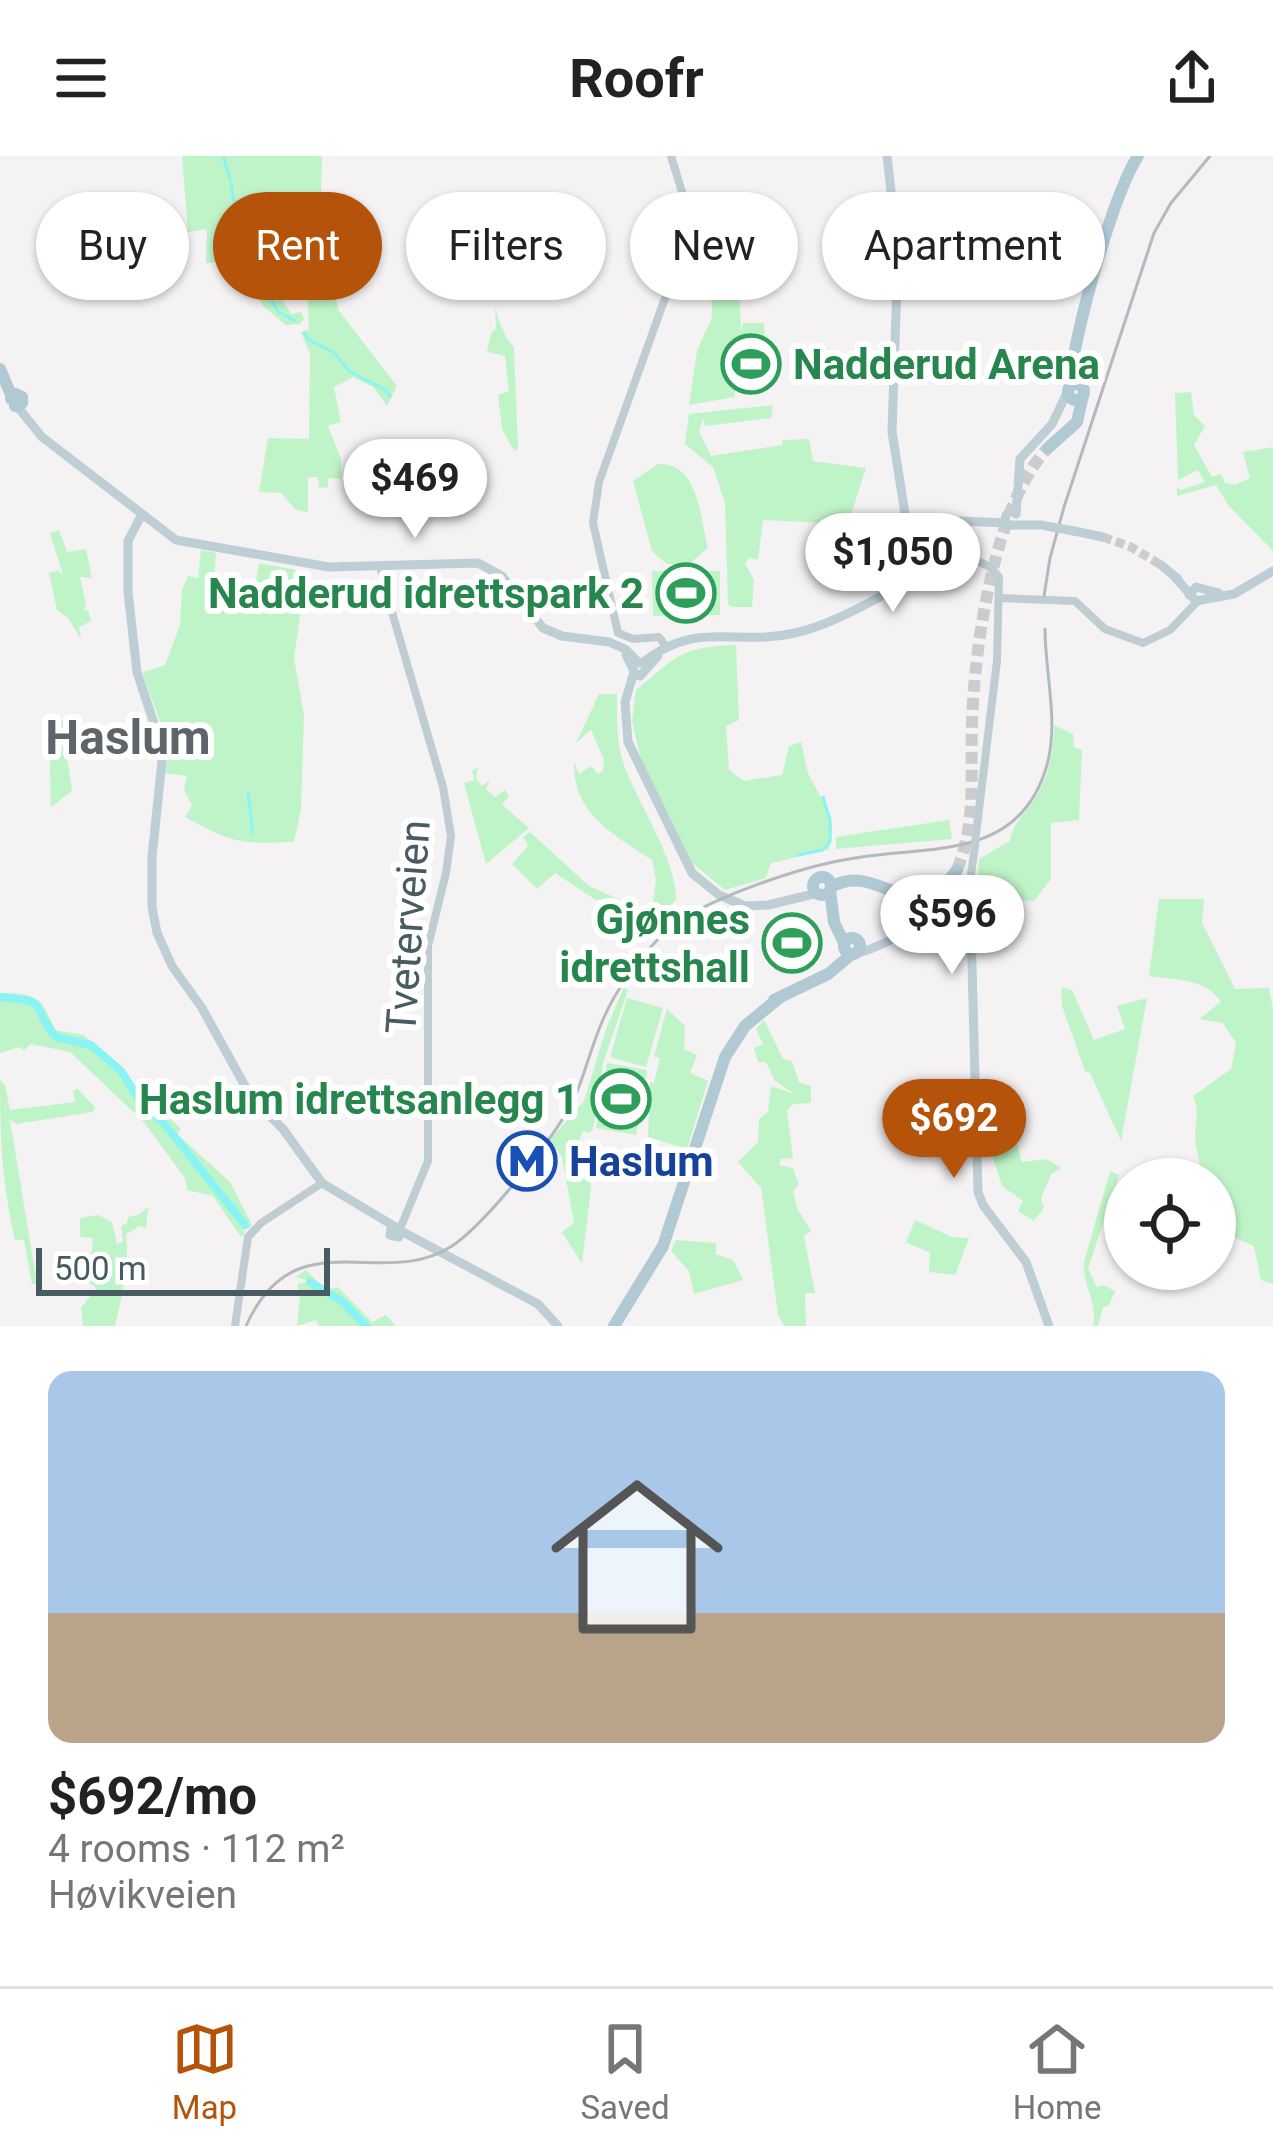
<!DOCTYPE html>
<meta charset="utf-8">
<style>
body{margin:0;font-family:Roboto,sans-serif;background:#f2f2f2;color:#222;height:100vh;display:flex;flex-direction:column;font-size:45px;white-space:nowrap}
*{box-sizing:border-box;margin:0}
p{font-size:39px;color:#767676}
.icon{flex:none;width:66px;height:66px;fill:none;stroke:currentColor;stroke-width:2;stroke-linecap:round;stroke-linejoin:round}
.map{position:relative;height:1170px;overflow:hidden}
.sheet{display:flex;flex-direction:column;background:#fff;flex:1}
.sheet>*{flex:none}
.hud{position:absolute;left:36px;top:36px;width:1203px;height:108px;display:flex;gap:24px}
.tools{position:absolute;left:1104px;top:1002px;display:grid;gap:24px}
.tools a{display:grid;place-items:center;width:132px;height:132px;border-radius:50%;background:#fff;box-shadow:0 3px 9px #0004;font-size:60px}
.scale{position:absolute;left:36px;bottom:30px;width:294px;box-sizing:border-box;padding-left:12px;border:6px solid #485b62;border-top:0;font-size:33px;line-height:42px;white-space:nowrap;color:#485b62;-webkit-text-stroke:9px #fff;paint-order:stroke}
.price{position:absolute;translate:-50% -102px;padding:0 27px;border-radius:42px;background:#fff;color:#222;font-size:39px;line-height:78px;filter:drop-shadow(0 3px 6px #0008)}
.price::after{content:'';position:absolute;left:50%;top:72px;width:36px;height:27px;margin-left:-18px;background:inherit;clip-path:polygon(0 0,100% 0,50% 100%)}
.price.selected{background:#b45309;color:#fff}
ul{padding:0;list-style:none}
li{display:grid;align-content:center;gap:24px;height:636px;padding:0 48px}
li span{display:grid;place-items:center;height:372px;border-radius:24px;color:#555}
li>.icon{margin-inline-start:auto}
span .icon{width:216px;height:216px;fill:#fffc;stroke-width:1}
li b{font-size:51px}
.pill{padding:0 42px;border-radius:54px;background:#fff;box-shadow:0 3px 9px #0004;font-size:42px;line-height:108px}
.pill.selected{background:#b45309;color:#fff}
header{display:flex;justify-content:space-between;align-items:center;height:156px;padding:0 48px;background:#fff;font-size:54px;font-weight:700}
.tabs{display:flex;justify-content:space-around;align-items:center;height:168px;border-top:3px solid #e0e0e0;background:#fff;font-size:33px;color:#767676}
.tabs a{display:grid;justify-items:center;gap:6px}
.tabs .selected{color:#b45309}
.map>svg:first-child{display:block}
.green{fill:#bff4c8}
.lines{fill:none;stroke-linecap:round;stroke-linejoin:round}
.stream{stroke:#89f4f3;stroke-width:3}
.river{stroke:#89f4f3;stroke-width:8}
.secondary-tunnel{stroke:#cacccf;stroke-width:9;stroke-dasharray:9 4.5;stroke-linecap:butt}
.primary-tunnel{stroke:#cacccf;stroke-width:12;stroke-dasharray:12 6;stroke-linecap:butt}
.tertiary{stroke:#bfcdd3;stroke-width:8}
.secondary{stroke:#bdced5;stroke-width:9}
.primary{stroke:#b0c9d3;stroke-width:12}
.rail{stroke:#b4b9bd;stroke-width:3}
.tertiary-bridge{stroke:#bfcdd3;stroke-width:8}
.secondary-bridge{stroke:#bdced5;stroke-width:9}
.labels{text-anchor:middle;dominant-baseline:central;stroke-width:12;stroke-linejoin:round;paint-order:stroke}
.leisure-label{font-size:42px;font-weight:bold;fill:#27864d;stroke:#fff;text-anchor:end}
.street-label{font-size:42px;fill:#485b62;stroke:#fff}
.transit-label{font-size:42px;font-weight:bold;fill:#164399;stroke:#fff;text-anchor:start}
.quarter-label{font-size:48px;font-weight:bold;fill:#5e6568;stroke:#fff}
</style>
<header><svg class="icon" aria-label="menu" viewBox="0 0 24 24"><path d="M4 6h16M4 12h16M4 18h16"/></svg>Roofr<svg class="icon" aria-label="share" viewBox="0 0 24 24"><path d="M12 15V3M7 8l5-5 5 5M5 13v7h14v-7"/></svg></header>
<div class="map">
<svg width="1273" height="1170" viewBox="0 0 1273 1170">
<rect width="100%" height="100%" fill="#f5f2f3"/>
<g class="green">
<path d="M182,0H322L320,81L339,155L397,230L387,250L373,231L353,221L334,231L341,266L328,270L341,303V323L328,322V331L319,332L318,321H308V356L296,354L281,337L259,336L268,282L309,283L310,198L301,176L309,173L306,115L272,52L249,55L250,95L226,106L206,107L207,73L188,76Z"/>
<path d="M484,91L498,102L487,106C490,130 497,175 514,191L518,293L514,295L502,273L498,239L509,235L505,200L487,196L491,177L496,173L495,150L480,105L472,102L468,111H464L468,95Z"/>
<path d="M266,95L280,140L291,158L301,156L304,163L300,168L286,169L263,150L242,103Z"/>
<path d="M739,99L737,104L744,107L739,119L731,117L739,127L741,176L743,167H764L765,187L732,193L735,241L689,249L697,195L712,161L711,121L704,116Z"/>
<path d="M1191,236L1194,259L1205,270L1194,289L1212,321L1221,318L1225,327L1235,329L1250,322L1243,296L1273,291V395L1228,349L1216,329L1177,340V330L1180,334L1205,326L1198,314L1178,324L1175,237Z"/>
<path d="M773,249L771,262L705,270L703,263L699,276L711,300L782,289L783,284L809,283L813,305L866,312L848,368L763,364L758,404L750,402L745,407L754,424L752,451H732L728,448L725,347L713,311L685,288L689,258Z"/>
<path d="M658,308C699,306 700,362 708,392L689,408H667L652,395L633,325Z"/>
<path d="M59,374L67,396L86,393L92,422L80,421L86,448L84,454H88L91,465L79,471L81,483L68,462L57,454L49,417L58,415L63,419L50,377Z"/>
<path d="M201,394L216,397L214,427L234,432L249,445L254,440L259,407L302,415L303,439L294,502L304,560L301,654L294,686C240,688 234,688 185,661L192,649L184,634L187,620L165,617C173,581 151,550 143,516L165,509L180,469L182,434L188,420L198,422Z"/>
<path d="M652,415H720V459L653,460Z"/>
<path d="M736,489L739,564L726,570L729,614L744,625L782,619L789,590L801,586C804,596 805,607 808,617C820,643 841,663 828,694L771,707L766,722L725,734L692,707L641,604L632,565L636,534C678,500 680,491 736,489Z"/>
<path d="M599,538H617C617,563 616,588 625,612C639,649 677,705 676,744L663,757L653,745L656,724L652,704C613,678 573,658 574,606L579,618L591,610L598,618L603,614L604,604L591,574L576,587Z"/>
<path d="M78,559L84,595L72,598L67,574L63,575L72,635L51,651L49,576L63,563Z"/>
<path d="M1054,569L1073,578L1074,591L1082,594L1079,664L1051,667V723L1034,745L981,740L977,732L979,703L1010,685C1013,666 1024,660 1034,644C1049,621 1054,596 1054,569Z"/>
<path d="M478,611L476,622L482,630L490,624L486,633L495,641L505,634L509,640L502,649L529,672L486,708L464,627L474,624L472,615Z"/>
<path d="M949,664L952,683L836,693V681Z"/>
<path d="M530,676L589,730L627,747L624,753L604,743L596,744L555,717L537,733L512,708L528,690L523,681Z"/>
<path d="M1159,743H1204L1202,767L1235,833L1269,832L1273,853V1128L1261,1124L1254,1090L1233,1081L1230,1058L1215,1048V1023H1201C1201,1008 1196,996 1195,981C1195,965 1200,955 1193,940L1231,913L1236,887L1223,867L1199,863L1221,846C1206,822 1175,824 1149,820Z"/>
<path d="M624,831L628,834L603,907L593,973L590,977L583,975L580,981L591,1032L582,1108L562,1076L574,1067L562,1001L550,984L584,945L606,873Z"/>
<path d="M1061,831L1072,834L1094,884L1125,873L1117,850L1147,842L1121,985L1090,917L1085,915L1062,850Z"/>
<path d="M0,837C38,838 40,839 55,874L84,879L181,973L177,978L230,1026L252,1069L248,1073L241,1060L238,1062L245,1077L241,1081L213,1040L187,1034L185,1022L143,965L70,896L31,888L24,894L19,891L0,897Z"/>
<path d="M627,842L663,852L646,911L610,901Z"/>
<path d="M667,853L685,870L684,893L697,899L690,917L708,925L687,993L648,981L650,926L654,927L660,902L654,900Z"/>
<path d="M764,864L783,903L792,905L799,926L811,930V947L793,948L787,955L793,1002L781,1003L779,1009L793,1012L799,1029L793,1034L797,1052L811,1075L804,1080L815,1137H805L806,1170H784L778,1158L761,1032L738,1006L758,986L759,963L768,956L771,930L794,938L775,925L766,906H758L754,892L763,888L756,873Z"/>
<path d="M607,907L647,914L636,979L596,972Z"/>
<path d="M0,924L5,929L10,954L75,946L73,935L78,933L95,951L93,956L16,968L10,964L37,1128H32L24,1084H15C2,1026 0,983 0,924Z"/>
<path d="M997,961L996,973L1016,984L1022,1006L1046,1003L1062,1012L1051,1018L1041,1042L1044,1052L1034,1065L1018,1055L1023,1045L1002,1030L984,973L986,964Z"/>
<path d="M1110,1015L1119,1019L1088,1113L1097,1131L1103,1129L1115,1135L1109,1150L1103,1151L1098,1170H1093C1098,1146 1082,1129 1084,1106Z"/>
<path d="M148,1051L146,1072L140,1070L126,1078C130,1110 122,1139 115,1170H83L81,1152L96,1132L85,1123L95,1115L96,1110L91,1104L93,1082L80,1081V1062L98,1059L112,1066L117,1088L123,1085L121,1070L127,1067L128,1061L138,1059Z"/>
<path d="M915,1064L952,1081L969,1082L955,1119L929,1116L930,1097L906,1086Z"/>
<path d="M676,1084L716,1087V1098L733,1104L743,1124L694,1138L689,1115L671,1095Z"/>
<path d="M306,1114L326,1135L338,1131L372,1166L386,1159L396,1170H319L316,1164L297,1170L300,1139L297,1128L310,1125L295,1121Z"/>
</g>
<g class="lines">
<g class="stream">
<path d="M223,0L230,23"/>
<path d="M231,28L243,95L260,118L267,139L279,156L295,165"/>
<path d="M304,177L309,184L333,196"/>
<path d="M335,198L350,216L384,233L390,240"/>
<path d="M248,637L253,677"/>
<path d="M798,699L822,694L830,686V664L823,641"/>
</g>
<g class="river">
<path d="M0,841C52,845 29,849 56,881L91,889L121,915L141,946L163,966L245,1069"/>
<path d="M310,1126L343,1146L366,1170"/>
</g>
<path class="secondary-tunnel" d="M1103,381L1131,391L1161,409"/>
<path class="primary-tunnel" d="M957,714C977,666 970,618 972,567C974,492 995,346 1048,292"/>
<g class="tertiary">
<path d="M380,410L384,416V429Z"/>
<path d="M915,420C944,418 972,386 999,421L997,505L976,678"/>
<path d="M384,429L443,631L451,680L446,717L428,790V1005L400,1073"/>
<path d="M1000,442L1075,445L1105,473L1143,487L1170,474L1198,445"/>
<path d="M667,492L659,481L633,483L618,477L593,367L599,326L683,92L686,49L671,0"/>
<path d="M964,765L975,691"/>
<path d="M235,1170L248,1081L261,1067L322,1027"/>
</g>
<g class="secondary">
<path d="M17,250L42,281L176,384L329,411L478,407L502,420L543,472L562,480L609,486L625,493L639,507"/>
<path d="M142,358L128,385V436L137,516L163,595L152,701V751L157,777L172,810L202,852L251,941L283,973L322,1027L394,1070"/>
<path d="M1016,358L1020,303L1052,268L1068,235"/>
<path d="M1006,359L1005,366L1010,369H1042"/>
<path d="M910,375L961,365L1006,367"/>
<path d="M1074,375L1103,381"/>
<path d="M1161,409L1178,423"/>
<path d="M1174,420L1196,445L1234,438L1273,415"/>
<path d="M1189,439L1196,431L1219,437"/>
<path d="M626,499L635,517L640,520L658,500"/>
<path d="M642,507C697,463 733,491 795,477C835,468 871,444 908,427L915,420L892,276L898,97L887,0"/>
<path d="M634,516L625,546L628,586L692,717L719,739L745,750L768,749L818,737"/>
<path d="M857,797C892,791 938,746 971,771L978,1036L983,1049L1026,1106L1049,1170"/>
<path d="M391,1072H399V1081L390,1079Z"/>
<path d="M401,1075L538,1148L558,1170"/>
</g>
<g class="primary">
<path d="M0,213L12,241"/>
<circle cx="1076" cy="236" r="8"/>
<path d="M1070,230C1072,183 1113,39 1138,0"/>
<path d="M11,243L16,238L22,241V247L15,250"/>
<path d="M1048,292L1077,266L1083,239"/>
<circle cx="822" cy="730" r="9"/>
<path d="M831,731C880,703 911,778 957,714"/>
<path d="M830,734L834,766L844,787"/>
<circle cx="852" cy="790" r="8"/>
<path d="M774,844L828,818L852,798"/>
<path d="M614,1170L663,1090L725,901L745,870L779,842"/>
</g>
<g class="rail">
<path d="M1044,440L1050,402L1064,351L1154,77L1171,47L1210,0"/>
<path d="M246,1170C295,1060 382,1136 452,1090C486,1067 556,980 574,943C585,918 591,891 602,866C615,834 640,801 664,777C699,744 801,711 849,703C926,688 1019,708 1047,609C1059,566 1045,517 1045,473"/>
</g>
<path class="tertiary-bridge" d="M975,691L976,678"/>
<path class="secondary-bridge" d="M1046,370L1074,375"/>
</g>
<defs>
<symbol id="stadium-ring" viewBox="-11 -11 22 22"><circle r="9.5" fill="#fff" stroke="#2e9e5b" stroke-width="1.5"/><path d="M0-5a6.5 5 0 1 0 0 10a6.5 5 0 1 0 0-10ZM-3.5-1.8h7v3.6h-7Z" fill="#2e9e5b"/></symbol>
<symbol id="metro-ring" viewBox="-11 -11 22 22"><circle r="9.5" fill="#fff" stroke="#1a4fb4" stroke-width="1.5"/><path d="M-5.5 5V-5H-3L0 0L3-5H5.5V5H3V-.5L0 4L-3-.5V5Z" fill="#1a4fb4"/></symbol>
</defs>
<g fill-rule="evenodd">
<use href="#stadium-ring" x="718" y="175" width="66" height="66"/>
<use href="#stadium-ring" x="653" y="404" width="66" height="66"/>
<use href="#stadium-ring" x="759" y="754" width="66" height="66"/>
<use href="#stadium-ring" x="588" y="910" width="66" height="66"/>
<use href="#metro-ring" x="494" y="972" width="66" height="66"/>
</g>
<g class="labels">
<g class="leisure-label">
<text x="793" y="208" text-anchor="start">Nadderud Arena</text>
<text x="644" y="437">Nadderud idrettspark 2</text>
<text x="750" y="763">Gjønnes<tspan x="750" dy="48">idrettshall</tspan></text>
<text x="579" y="943">Haslum idrettsanlegg 1</text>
</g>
<g class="street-label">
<text transform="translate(408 771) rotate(-86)">Tveterveien</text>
</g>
<g class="transit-label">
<text x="569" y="1005">Haslum</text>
</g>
<g class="quarter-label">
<text x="128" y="581">Haslum</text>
</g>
</g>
</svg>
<div class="tools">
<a><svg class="icon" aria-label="locate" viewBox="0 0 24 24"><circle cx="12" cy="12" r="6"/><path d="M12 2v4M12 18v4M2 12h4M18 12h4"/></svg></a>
</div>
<div class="scale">500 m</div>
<b class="price" style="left:415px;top:385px">$469</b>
<b class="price" style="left:893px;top:459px">$1,050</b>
<b class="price" style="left:952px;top:821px">$596</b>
<b class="price selected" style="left:954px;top:1025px">$692</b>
<div class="hud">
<a class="pill">Buy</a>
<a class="pill selected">Rent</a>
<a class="pill">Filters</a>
<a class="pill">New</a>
<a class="pill">Apartment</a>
</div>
</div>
<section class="sheet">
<ul>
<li><span style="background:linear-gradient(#a9c7e8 65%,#b9a48a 0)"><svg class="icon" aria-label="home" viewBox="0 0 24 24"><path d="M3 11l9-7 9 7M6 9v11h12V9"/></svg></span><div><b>$692/mo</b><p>4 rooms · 112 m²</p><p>Høvikveien</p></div></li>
</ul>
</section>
<nav class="tabs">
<a class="selected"><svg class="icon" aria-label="map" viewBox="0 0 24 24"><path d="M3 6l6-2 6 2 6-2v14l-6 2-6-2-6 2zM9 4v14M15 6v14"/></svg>Map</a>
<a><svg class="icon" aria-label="saved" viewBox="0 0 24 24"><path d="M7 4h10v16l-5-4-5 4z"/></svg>Saved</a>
<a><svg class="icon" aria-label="home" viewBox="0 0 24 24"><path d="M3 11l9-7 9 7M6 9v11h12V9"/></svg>Home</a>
</nav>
